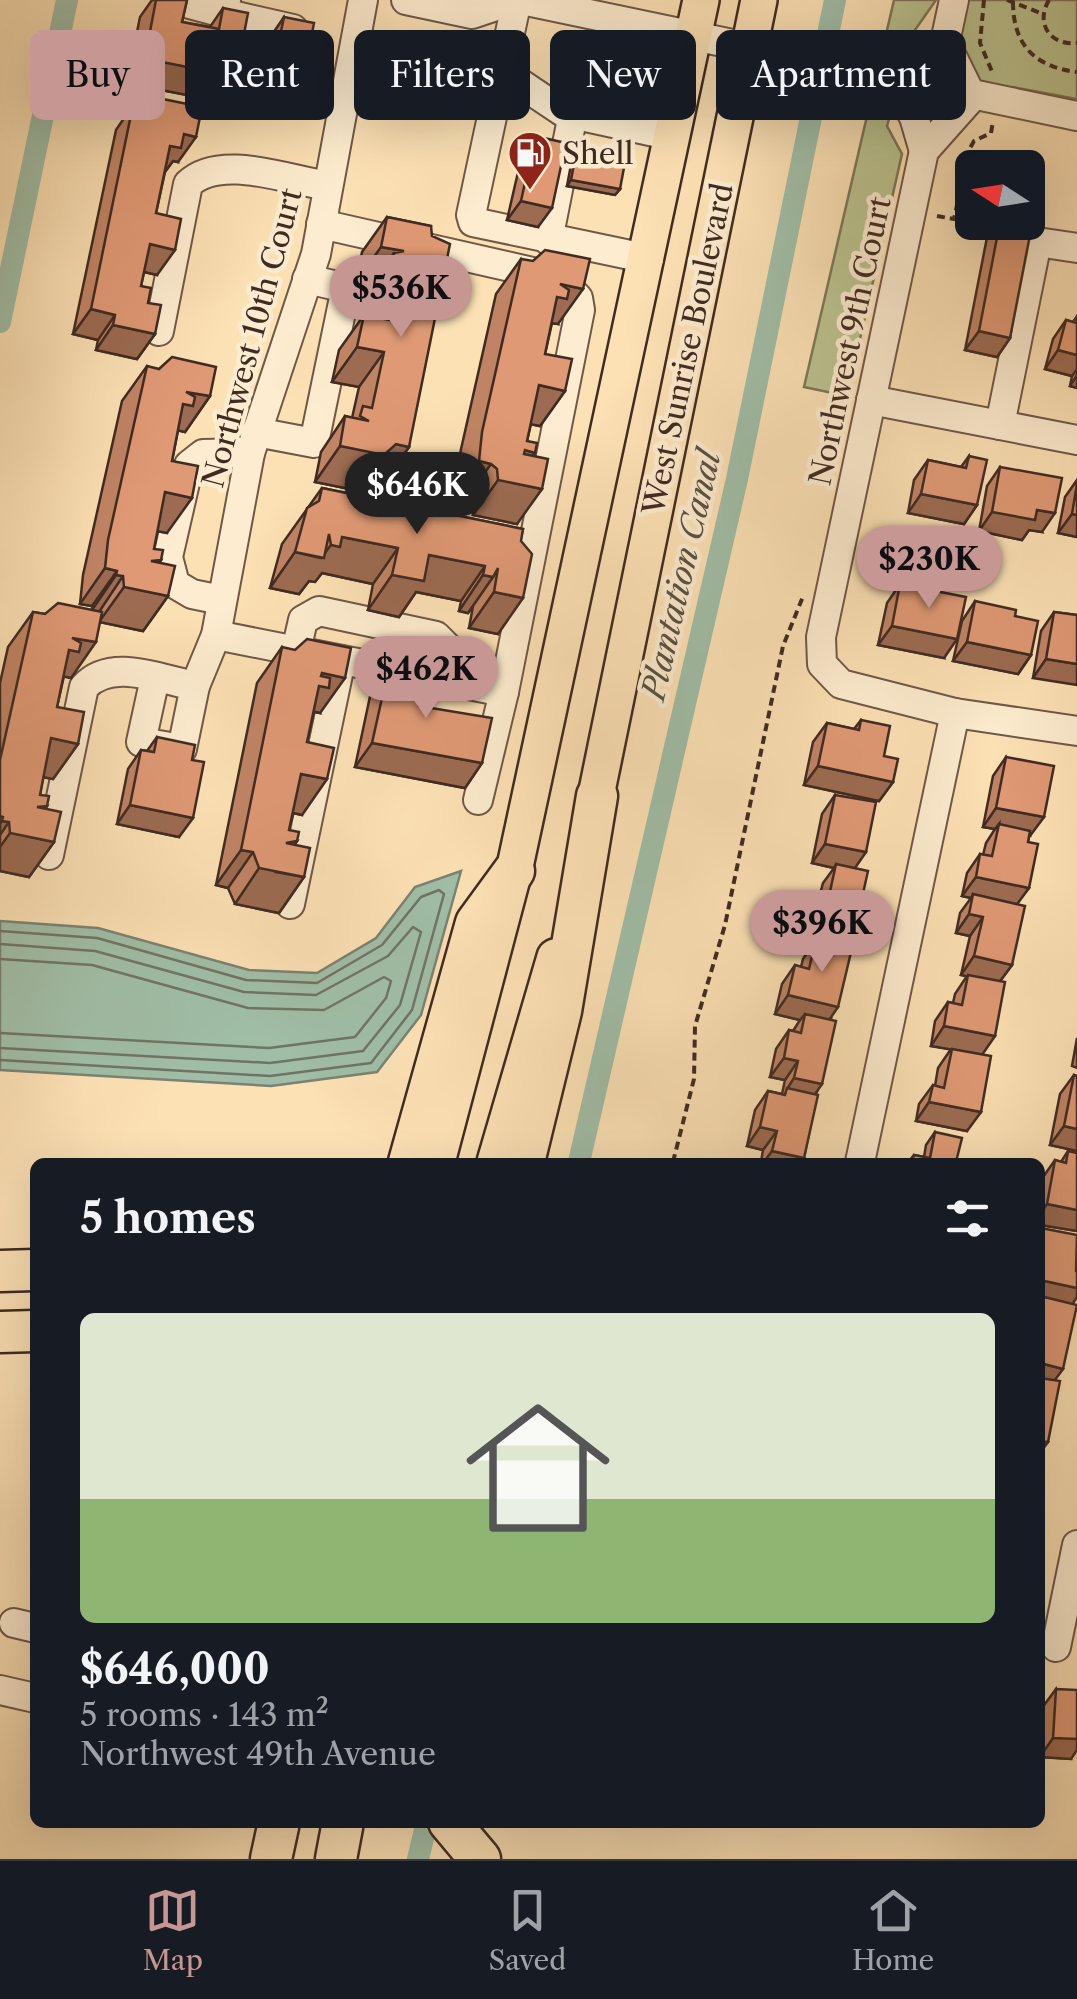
<!DOCTYPE html>
<meta charset="utf-8">
<style>
body{margin:0;font-family:"Libre Caslon Text",serif;background:#242831;color:#f1f3f6;height:100vh;display:flex;flex-direction:column;font-size:38px;white-space:nowrap}
*{box-sizing:border-box;margin:0}
p{font-size:32px;color:#9ea1a6}
.icon{flex:none;width:55px;height:55px;fill:none;stroke:currentColor;stroke-width:2;stroke-linecap:round;stroke-linejoin:round}
.map{position:relative;flex:1;overflow:hidden}
.panel{position:absolute;left:30px;top:1158px;width:1015px;height:670px;display:flex;flex-direction:column;background:#171b24;border-radius:15px;box-shadow:0 10px 40px #0002}
.panel>*{flex:none}
.banner{position:absolute;left:30px;top:30px;width:1018px;height:90px;display:flex;gap:20px}
.needle{width:65px;rotate:282deg}
.controls{position:absolute;left:955px;top:150px;display:grid;gap:20px}
.controls a{display:grid;place-items:center;width:90px;height:90px;border-radius:15px;background:#171b24;box-shadow:0 10px 40px #0002;font-size:50px}
.price{position:absolute;translate:-50% -85px;padding:0 22px;border-radius:35px;background:#c59692;color:#111;font-size:32px;line-height:65px;filter:drop-shadow(0 2px 5px #0008)}
.price::after{content:'';position:absolute;left:50%;top:60px;width:30px;height:22px;margin-left:-15px;background:inherit;clip-path:polygon(0 0,100% 0,50% 100%)}
.price.selected{background:#222;color:#fff}
ul{padding:0;list-style:none}
li{display:grid;align-content:center;gap:20px;height:530px;padding:0 50px}
li span{display:grid;place-items:center;height:310px;border-radius:15px;color:#555}
li>.icon{margin-inline-start:auto}
span .icon{width:180px;height:180px;fill:#fffc;stroke-width:1}
li b{font-size:42px}
h2{display:flex;justify-content:space-between;align-items:center;height:120px;padding:0 50px;font-size:42px}
.chip{padding:0 35px;border-radius:15px;background:#171b24;box-shadow:0 10px 40px #0002;font-size:35px;line-height:90px}
.chip.selected{background:#c59692;color:#111}
.tab-bar{display:flex;justify-content:space-around;align-items:center;height:140px;border-top:2px solid #363941;background:#171b24;font-size:28px;color:#9ea1a6}
.tab-bar a{display:grid;justify-items:center;gap:5px}
.tab-bar .selected{color:#c59692}
.map>svg:first-child{display:block}
.green{fill:#bbc390;stroke:#7e7759;stroke-width:2.5}
.water{fill:#a0bea7;stroke:#7a8372;stroke-width:2.5}
.lines{fill:none;stroke-linecap:round;stroke-linejoin:round}
.shore{stroke:#707464;stroke-width:2.5}
.canal{stroke:#a0bea7;stroke-width:22}
.minor-casing{stroke:#6f5847;stroke-width:32}
.major-casing{stroke:#402b22;stroke-width:40}
.highway-casing{stroke:#402b22;stroke-width:45}
.path{stroke:#402b22;stroke-width:4;stroke-dasharray:8 5;stroke-linecap:butt}
.minor{stroke:#fdeccf;stroke-width:28}
.major{stroke:#fce1b5;stroke-width:35}
.highway{stroke:#fce1b5;stroke-width:40}
.wall{fill:#c08464;stroke:#402b22;stroke-width:2.5}
.shaded-wall{fill:#9c6b51;stroke:#402b22;stroke-width:2.5}
.building{fill:#df9974;stroke:#402b22;stroke-width:2.5}
.labels{text-anchor:middle;dominant-baseline:central;stroke-width:9;stroke-linejoin:round;paint-order:stroke}
.poi-label{font-size:30px;fill:#402b22;stroke:#fdeccf;text-anchor:start}
.street-label{font-size:30px;fill:#402b22;stroke:#fdeccf}
.water-label{font-size:32px;font-style:italic;fill:#585043;stroke:#fdeccf}
</style>
<div class="map">
<svg width="1077" height="1859" viewBox="0 0 1077 1859">
<rect width="100%" height="100%" fill="#fce1b5"/>
<filter id="stains"><feTurbulence type="fractalNoise" baseFrequency=".002" numOctaves="4"/><feColorMatrix values="0 0 0 0 .2 0 0 0 0 .09 0 0 0 0 .02 0 0 0 .5 -.17"/></filter>
<radialGradient id="worn" r=".72"><stop offset=".6" stop-color="#630" stop-opacity="0"/><stop offset="1" stop-color="#630" stop-opacity=".3"/></radialGradient>
<g class="green">
<path d="M894,0H936L915,30L887,126L902,154L847,396L804,387Z"/>
<path d="M966,0H1077V99L1012,87L996,101C958,61 956,54 966,0Z"/>
</g>
<path class="water" d="M461,871L421,1015L377,1072L271,1086L0,1070V921L98,928L249,970L317,973L376,938L415,887Z"/>
<g class="lines">
<g class="shore">
<path d="M0,931L97,938L246,980L317,983L382,945L421,897L439,890L444,894L412,1010L371,1063L270,1076L0,1060"/>
<path d="M0,944L95,951L244,992L316,995L388,956L413,927L421,932L400,1005L363,1051L270,1063L0,1048"/>
<path d="M0,959L92,965L248,1008L324,1010L384,977L391,981L386,998L355,1037L269,1048L0,1033"/>
</g>
<g class="canal">
<path d="M0,322L67,0"/>
<path d="M579,1162L737,479L835,0"/>
<path d="M418,1859L427,1822"/>
</g>
<defs>
<g id="minor">
<path d="M175,0L223,13"/>
<path d="M226,0L223,13L293,29"/>
<path d="M406,0L472,14L514,0"/>
<path d="M517,0L471,215L473,222L649,259"/>
<path d="M522,0L1077,116"/>
<path d="M945,42L972,97L924,151L821,637L822,664L841,684L955,713L1077,731"/>
<path d="M502,71L563,112L673,136"/>
<path d="M893,80L945,42L954,0"/>
<path d="M893,80L914,117L924,151"/>
<path d="M321,224L559,278L578,298L580,310L504,692L478,800"/>
<path d="M548,240L573,114"/>
<path d="M159,331L188,184C220,153 287,180 328,186"/>
<path d="M871,400L1077,440"/>
<path d="M1000,425L1037,242L1077,248"/>
<path d="M256,432L314,443L346,288L307,279"/>
<path d="M221,600L192,594L175,584L168,557L189,465L203,454L250,453"/>
<path d="M216,635L504,692"/>
<path d="M296,651L303,620L319,611L436,636L449,649L442,680"/>
<path d="M155,678L141,742L182,749L195,686"/>
<path d="M49,855L84,687C111,657 159,679 195,686L216,635L250,453L316,254L363,0"/>
<path d="M290,904L341,660"/>
<path d="M860,1162L955,713"/>
<path d="M14,1623L35,1628"/>
<path d="M1056,1647L1077,1545"/>
<path d="M0,1690L35,1698"/>
</g>
<g id="major">
<path d="M591,820L759,0"/>
<path d="M437,1162L514,871L701,0"/>
<path d="M495,1162L555,957"/>
</g>
<g id="highway">
<path d="M409,1162L476,923L514,871"/>
<path d="M524,1162L561,1011L597,796"/>
<path d="M0,1271L35,1270"/>
<path d="M0,1332L35,1331"/>
<path d="M449,1822L480,1859"/>
<path d="M271,1859L279,1822"/>
<path d="M336,1859L343,1822"/>
</g>
</defs>
<use href="#minor" class="minor-casing"/>
<use href="#major" class="major-casing"/>
<use href="#highway" class="highway-casing"/>
<g class="path">
<path d="M984,0L980,43L993,74"/>
<path d="M1007,0L1043,14"/>
<path d="M1049,0C1035,23 1050,46 1077,43"/>
<path d="M1013,2C1013,45 1035,67 1077,72"/>
<path d="M558,68L560,54"/>
<path d="M937,216L954,219L969,150L974,141L991,133L993,121"/>
<path d="M673,1162L694,1079L695,1026L725,925L783,646L804,594"/>
</g>
<use href="#minor" class="minor"/>
<use href="#major" class="major"/>
<use href="#highway" class="highway"/>
</g>
<g class="wall">
<path d="M152,0H187L182,22L210,27L223,8L244,34L269,39L284,17L305,71L287,96L282,95L270,111L140,86L143,70L130,67L140,17Z"/>
<path d="M158,98L178,162L173,161L165,172L156,213L157,275L144,272L141,286L148,303L155,334L137,359L96,350L98,340L73,334L116,130L133,105L151,109Z"/>
<path d="M535,136L538,227L507,220L522,155Z"/>
<path d="M577,148L620,189L615,195L567,186L573,154Z"/>
<path d="M387,217L431,226L409,447L384,482L371,480L359,491L315,482L321,452L345,416L352,418L359,387L332,382L339,350L364,315L373,317L377,300L367,298L372,285L356,282L362,252Z"/>
<path d="M990,222H1028L1010,338L997,357L965,350Z"/>
<path d="M521,259L558,324L552,323L545,354L565,391L540,426L531,424L527,441L532,456L517,524L473,515L472,505L466,499L454,497L457,467L496,294Z"/>
<path d="M1077,316V388L1070,386L1072,376L1045,369L1053,339L1066,320L1073,322Z"/>
<path d="M147,366L210,396L185,432L178,430L172,461L167,533L157,531L154,549L161,560L159,563L168,596L143,631L100,622L71,678L64,676L57,707L78,744L53,779L43,777L40,795L47,806L45,809L54,842L29,877L0,871V683L8,647L33,612L45,614L92,610V606L80,604L83,575L122,401Z"/>
<path d="M969,456L977,505L964,524L908,513L914,480L928,460L961,467Z"/>
<path d="M1000,467L1042,532L1029,530L1022,540L979,531L987,486Z"/>
<path d="M1077,480V537L1058,533L1065,497Z"/>
<path d="M322,488L523,529L498,634L469,628L473,606L468,613L459,611L461,601L416,592L399,617L368,610L373,584L322,573L315,582L309,581L299,594L270,588L282,544Z"/>
<path d="M900,584L944,658L878,645L887,603Z"/>
<path d="M975,601L1015,616L1031,655L1018,674L953,661L962,621Z"/>
<path d="M1054,612L1077,615L1033,678L1041,631Z"/>
<path d="M282,647L320,713L314,712L307,742L302,815L293,813L289,830L297,841L295,844L304,877L279,913L235,904L228,888L216,885L257,683Z"/>
<path d="M390,662L419,706L482,763L465,788L355,767L372,687Z"/>
<path d="M861,720L884,756L893,782L879,801L804,785L813,742L827,723L854,729Z"/>
<path d="M157,737L192,760L179,837L117,824L128,769L141,750L147,751Z"/>
<path d="M1006,757L1030,836H1029L1017,905L1012,965L1000,981L982,1055L967,1131L916,1121L919,1104L933,1085L935,1086L938,1068L951,1049L931,1046L935,1021L948,1002L953,1003L955,994L967,976L961,975L970,936L956,933L960,913L971,898L962,896L967,873L980,854L983,855L986,843L995,829L983,827L993,776Z"/>
<path d="M835,795L855,868L854,934L845,947L804,1158L801,1162H761L763,1150L747,1146L755,1110L768,1091L782,1094L785,1080L770,1077L776,1049L789,1030L793,1031L800,1020L775,1014L782,984L795,965L801,967L803,959L811,947L809,946L813,928L802,925L805,913L818,894H820L823,883L834,868L812,863L822,814Z"/>
<path d="M1077,1038V1068L1072,1066Z"/>
<path d="M1074,1075L1077,1076V1151L1050,1145L1060,1094Z"/>
<path d="M935,1132L956,1162H908L914,1155L924,1157L926,1145Z"/>
<path d="M1068,1151L1077,1231L1040,1225L1041,1180L1055,1160L1061,1162Z"/>
<path d="M1056,1689L1071,1759L1040,1757L1042,1708Z"/>
</g>
<g class="shaded-wall">
<path d="M148,42L161,45L143,70L130,67Z"/>
<path d="M157,61L291,68L305,71L287,96L282,95L270,111L140,86Z"/>
<path d="M184,134L196,137L178,162L173,161L164,173L170,146Z"/>
<path d="M571,180L620,189L615,195L567,186Z"/>
<path d="M521,201L552,208L538,227L507,220Z"/>
<path d="M150,244L175,250L157,275L132,269Z"/>
<path d="M381,247L404,251L402,264L377,300L367,298L392,262L394,253L372,285L356,282Z"/>
<path d="M560,284L583,289L558,324L550,323Z"/>
<path d="M91,309L115,315L98,340L73,334Z"/>
<path d="M113,325L155,334L137,359L96,350Z"/>
<path d="M979,331L1010,338L997,357L965,350Z"/>
<path d="M357,347L384,352L359,387L332,382Z"/>
<path d="M1058,350L1077,355V369L1072,376L1045,369Z"/>
<path d="M1077,375V388L1070,386Z"/>
<path d="M539,385L565,391L540,426L514,421Z"/>
<path d="M186,392L210,396L185,432L176,430Z"/>
<path d="M396,444L409,447L384,482L371,480L359,491L315,482L340,446Z"/>
<path d="M525,450L535,453L513,483L542,489L517,524L473,515L498,480Z"/>
<path d="M479,461L491,464L466,499L454,497Z"/>
<path d="M165,492L192,498L167,533L140,528Z"/>
<path d="M921,494L977,505L964,524L908,513Z"/>
<path d="M1037,510L1055,513L1042,532L1029,530L1022,540L979,531L992,512Z"/>
<path d="M1072,514L1077,515V537L1058,533Z"/>
<path d="M342,537L398,548L373,584L322,573L315,582L309,581L299,594L270,588L295,552L321,558L331,545Z"/>
<path d="M429,555L485,566L461,601L416,592L399,617L368,610L392,575Z"/>
<path d="M161,560L140,590L168,596L143,631L99,622L124,587L151,561Z"/>
<path d="M105,568L117,571L92,606L80,604Z"/>
<path d="M116,575L123,576L99,612L92,610Z"/>
<path d="M483,575L493,577L468,613L459,611Z"/>
<path d="M494,592L523,598L498,634L469,628Z"/>
<path d="M892,626L957,639L944,658L878,645Z"/>
<path d="M72,638L96,642L71,678L62,676Z"/>
<path d="M967,642L1031,655L1018,674L953,661Z"/>
<path d="M1046,659L1077,664V685L1033,678Z"/>
<path d="M322,673L345,678L320,713L312,711Z"/>
<path d="M51,738L78,744L53,779L26,774Z"/>
<path d="M372,743L482,763L465,788L355,767Z"/>
<path d="M818,766L893,782L879,801L804,785Z"/>
<path d="M301,774L327,779L302,815L276,809Z"/>
<path d="M130,805L193,818L179,837L117,824Z"/>
<path d="M47,806L26,836L54,842L29,877L0,871V847L10,833L37,807Z"/>
<path d="M996,808L1044,817L1030,836L998,830L999,824L995,829L983,827Z"/>
<path d="M2,821L9,822L0,835V824Z"/>
<path d="M297,841L276,872L304,877L279,913L235,904L259,868L286,843Z"/>
<path d="M825,844L866,852L853,871L836,864L834,868L812,863Z"/>
<path d="M241,850L253,852L228,888L216,885Z"/>
<path d="M976,877L1029,888L1015,907L973,894L971,898L962,896Z"/>
<path d="M815,906L827,909L813,928L802,925Z"/>
<path d="M969,914L983,917L970,936L956,933Z"/>
<path d="M822,927L854,934L840,953L816,940L811,947L809,946Z"/>
<path d="M974,956L1012,965L998,984L961,975Z"/>
<path d="M788,995L838,1007L825,1026L805,1014L800,1020L775,1014Z"/>
<path d="M944,1026L995,1036L982,1055L931,1046Z"/>
<path d="M784,1058L798,1061L785,1080L770,1077Z"/>
<path d="M794,1078L822,1084L809,1103L785,1095L787,1089Z"/>
<path d="M929,1102L981,1112L967,1131L916,1121Z"/>
<path d="M1064,1126L1077,1129V1151L1050,1145Z"/>
<path d="M760,1127L777,1131L763,1150L747,1146Z"/>
<path d="M772,1151L804,1158L801,1162H764Z"/>
<path d="M1047,1204L1077,1210V1231L1040,1225V1214Z"/>
<path d="M1040,1280L1077,1288V1297L1070,1308L1040,1302Z"/>
<path d="M1040,1363L1063,1369L1049,1388L1040,1386Z"/>
<path d="M1040,1441L1048,1442L1040,1453Z"/>
<path d="M1077,1736V1750L1071,1759L1040,1757L1053,1738Z"/>
</g>
<g class="building">
<path d="M156,0H187L182,22L219,29L223,8L248,13L244,34L279,41L284,17L314,23L305,71L291,68L288,87L157,61L161,45L148,42Z"/>
<path d="M158,98L202,107L196,137L184,134L181,148L170,146L156,213L181,219L175,250L150,244L141,286L151,288L148,303L161,305L155,334L113,325L115,315L91,309L133,105L156,110Z"/>
<path d="M535,136L566,143L552,208L521,201Z"/>
<path d="M577,148L626,157L620,189L571,180Z"/>
<path d="M1028,192L1038,194L1010,338L979,331L1000,222H1028Z"/>
<path d="M387,217L431,226L432,236L450,244L409,447L396,444L384,455L340,446L345,416L369,421L360,416L363,406L372,408L384,352L357,347L364,315L390,320L402,264L392,262L394,253L404,251L381,247Z"/>
<path d="M545,250L590,259L583,289L560,284L569,290L567,299L557,297L545,354L572,359L565,391L539,385L527,441L537,443L535,453L525,450L524,454L548,459L542,489L498,480L497,469L491,464L479,461L482,432L521,259L533,261Z"/>
<path d="M1066,320L1077,323V355L1058,350Z"/>
<path d="M172,357L216,367L210,396L186,392L195,397L193,406L183,404L172,461L198,466L192,498L165,492L154,549L163,550L161,560L151,561L175,566L168,596L124,587L123,576L116,575L117,571L105,568L108,540L147,366L159,369Z"/>
<path d="M969,456L987,460L977,505L921,494L928,460L966,468Z"/>
<path d="M1000,467L1062,478L1055,513L1037,510L1035,520L992,512Z"/>
<path d="M1077,484V515L1072,514Z"/>
<path d="M322,488L523,529L521,541L532,554L523,598L494,592L498,568L493,577L483,575L485,566L429,555L424,581L392,575L398,548L342,537L340,547L331,545L329,534L324,558L295,552L307,508L319,501Z"/>
<path d="M900,584L966,597L957,639L892,626Z"/>
<path d="M975,601L1016,610L1015,616L1038,621L1031,655L967,642Z"/>
<path d="M58,603L102,612L96,642L72,638L81,643L79,652L69,650L57,707L84,712L78,744L51,738L40,795L49,796L47,806L37,807L61,812L54,842L10,833L9,822L2,821L3,817L0,816V760L33,612L45,614Z"/>
<path d="M1054,612L1077,615V664L1046,659Z"/>
<path d="M307,639L351,648L345,678L322,673L321,676L330,678L329,688L319,686L307,742L334,748L327,779L301,774L289,830L299,832L297,841L286,843L310,848L304,877L259,868L253,852L241,850L282,647L295,650Z"/>
<path d="M390,662L427,670L419,706L492,718L482,763L372,743Z"/>
<path d="M861,720L890,726L884,756L898,759L893,782L818,766L827,723L859,730Z"/>
<path d="M157,737L195,745L192,760L204,762L193,818L130,805L141,750L154,752Z"/>
<path d="M1006,757L1054,766L1044,817L996,808Z"/>
<path d="M835,795L876,802L866,852L825,844Z"/>
<path d="M999,824L1030,831L1028,842L1038,844L1029,888L976,877L980,854L992,856Z"/>
<path d="M836,864L868,871L854,934L822,927L827,909L815,906L818,894L829,896Z"/>
<path d="M973,894L1025,906L1012,965L974,956L983,917L969,914Z"/>
<path d="M816,940L852,948L838,1007L788,995L795,965L809,969Z"/>
<path d="M968,975L1005,982L995,1036L944,1026L948,1002L962,1005Z"/>
<path d="M805,1014L836,1021L822,1084L794,1078L798,1061L784,1058L789,1030L801,1033Z"/>
<path d="M952,1049L991,1056L981,1112L929,1102L933,1085L944,1088Z"/>
<path d="M1074,1075L1077,1076V1129L1064,1126Z"/>
<path d="M787,1088L818,1095L804,1158L772,1151L777,1131L760,1127L768,1091L785,1095Z"/>
<path d="M935,1132L962,1138L956,1162H912L914,1155L930,1158Z"/>
<path d="M1068,1151L1077,1153V1210L1047,1204L1055,1160L1066,1163Z"/>
<path d="M1041,1228L1077,1235L1076,1271L1077,1272V1288L1040,1280Z"/>
<path d="M1040,1296L1077,1305L1063,1369L1040,1363Z"/>
<path d="M1040,1378L1060,1381L1048,1442L1040,1441Z"/>
<path d="M1056,1689L1077,1690V1739L1053,1738Z"/>
</g>
<defs>
<symbol id="fuel-pin" viewBox="-11 -11 22 30"><path d="M0 17L-7.5 6A9.5 9.5 0 1 1 7.5 6Z" fill="#8f2418" stroke="#fdeccf"/><path d="M-5.5-6h7V0h2V4h1.3V-2.5L3-4.5l.8-.8L6-3V5H2.5V1h-1V6h-7ZM-4.2-4.7v3.2H.2V-4.7Z" fill="#fff"/></symbol>
</defs>
<g fill-rule="evenodd">
<use href="#fuel-pin" x="505" y="128" width="50" height="68"/>
</g>
<g class="labels">
<g class="poi-label">
<text x="562" y="153">Shell</text>
</g>
<g class="street-label">
<text transform="translate(252 338) rotate(-75)">Northwest 10th Court</text>
<text transform="translate(850 341) rotate(-78)">Northwest 9th Court</text>
<text transform="translate(688 349) rotate(-78)">West Sunrise Boulevard</text>
</g>
<g class="water-label">
<text transform="translate(681 575) rotate(-77)">Plantation Canal</text>
</g>
</g>
<rect width="100%" height="100%" filter="url(#stains)"/>
<rect width="100%" height="100%" fill="url(#worn)"/>
</svg>
<div class="controls">
<a><svg class="needle" viewBox="-14 -14 28 28"><path d="M0-13l5 13h-10z" fill="#e53935"/><path d="M0 13l5-13h-10z" fill="#9ea1a6"/></svg></a>
</div>
<b class="price" style="left:401px;top:340px">$536K</b>
<b class="price selected" style="left:417px;top:537px">$646K</b>
<b class="price" style="left:929px;top:611px">$230K</b>
<b class="price" style="left:426px;top:721px">$462K</b>
<b class="price" style="left:822px;top:975px">$396K</b>
<div class="banner">
<a class="chip selected">Buy</a>
<a class="chip">Rent</a>
<a class="chip">Filters</a>
<a class="chip">New</a>
<a class="chip">Apartment</a>
</div>
<section class="panel">
<h2>5 homes<svg class="icon" aria-label="filters" viewBox="0 0 24 24"><path d="M4 7h16M4 17h16"/><circle cx="9" cy="7" r="2"/><circle cx="15" cy="17" r="2"/></svg></h2>
<ul>
<li><span style="background:linear-gradient(#dfe7d0 60%,#8fb573 0)"><svg class="icon" aria-label="home" viewBox="0 0 24 24"><path d="M3 11l9-7 9 7M6 9v11h12V9"/></svg></span><div><b>$646,000</b><p>5 rooms · 143 m²</p><p>Northwest 49th Avenue</p></div></li>
</ul>
</section>
</div>
<nav class="tab-bar">
<a class="selected"><svg class="icon" aria-label="map" viewBox="0 0 24 24"><path d="M3 6l6-2 6 2 6-2v14l-6 2-6-2-6 2zM9 4v14M15 6v14"/></svg>Map</a>
<a><svg class="icon" aria-label="saved" viewBox="0 0 24 24"><path d="M7 4h10v16l-5-4-5 4z"/></svg>Saved</a>
<a><svg class="icon" aria-label="home" viewBox="0 0 24 24"><path d="M3 11l9-7 9 7M6 9v11h12V9"/></svg>Home</a>
</nav>
